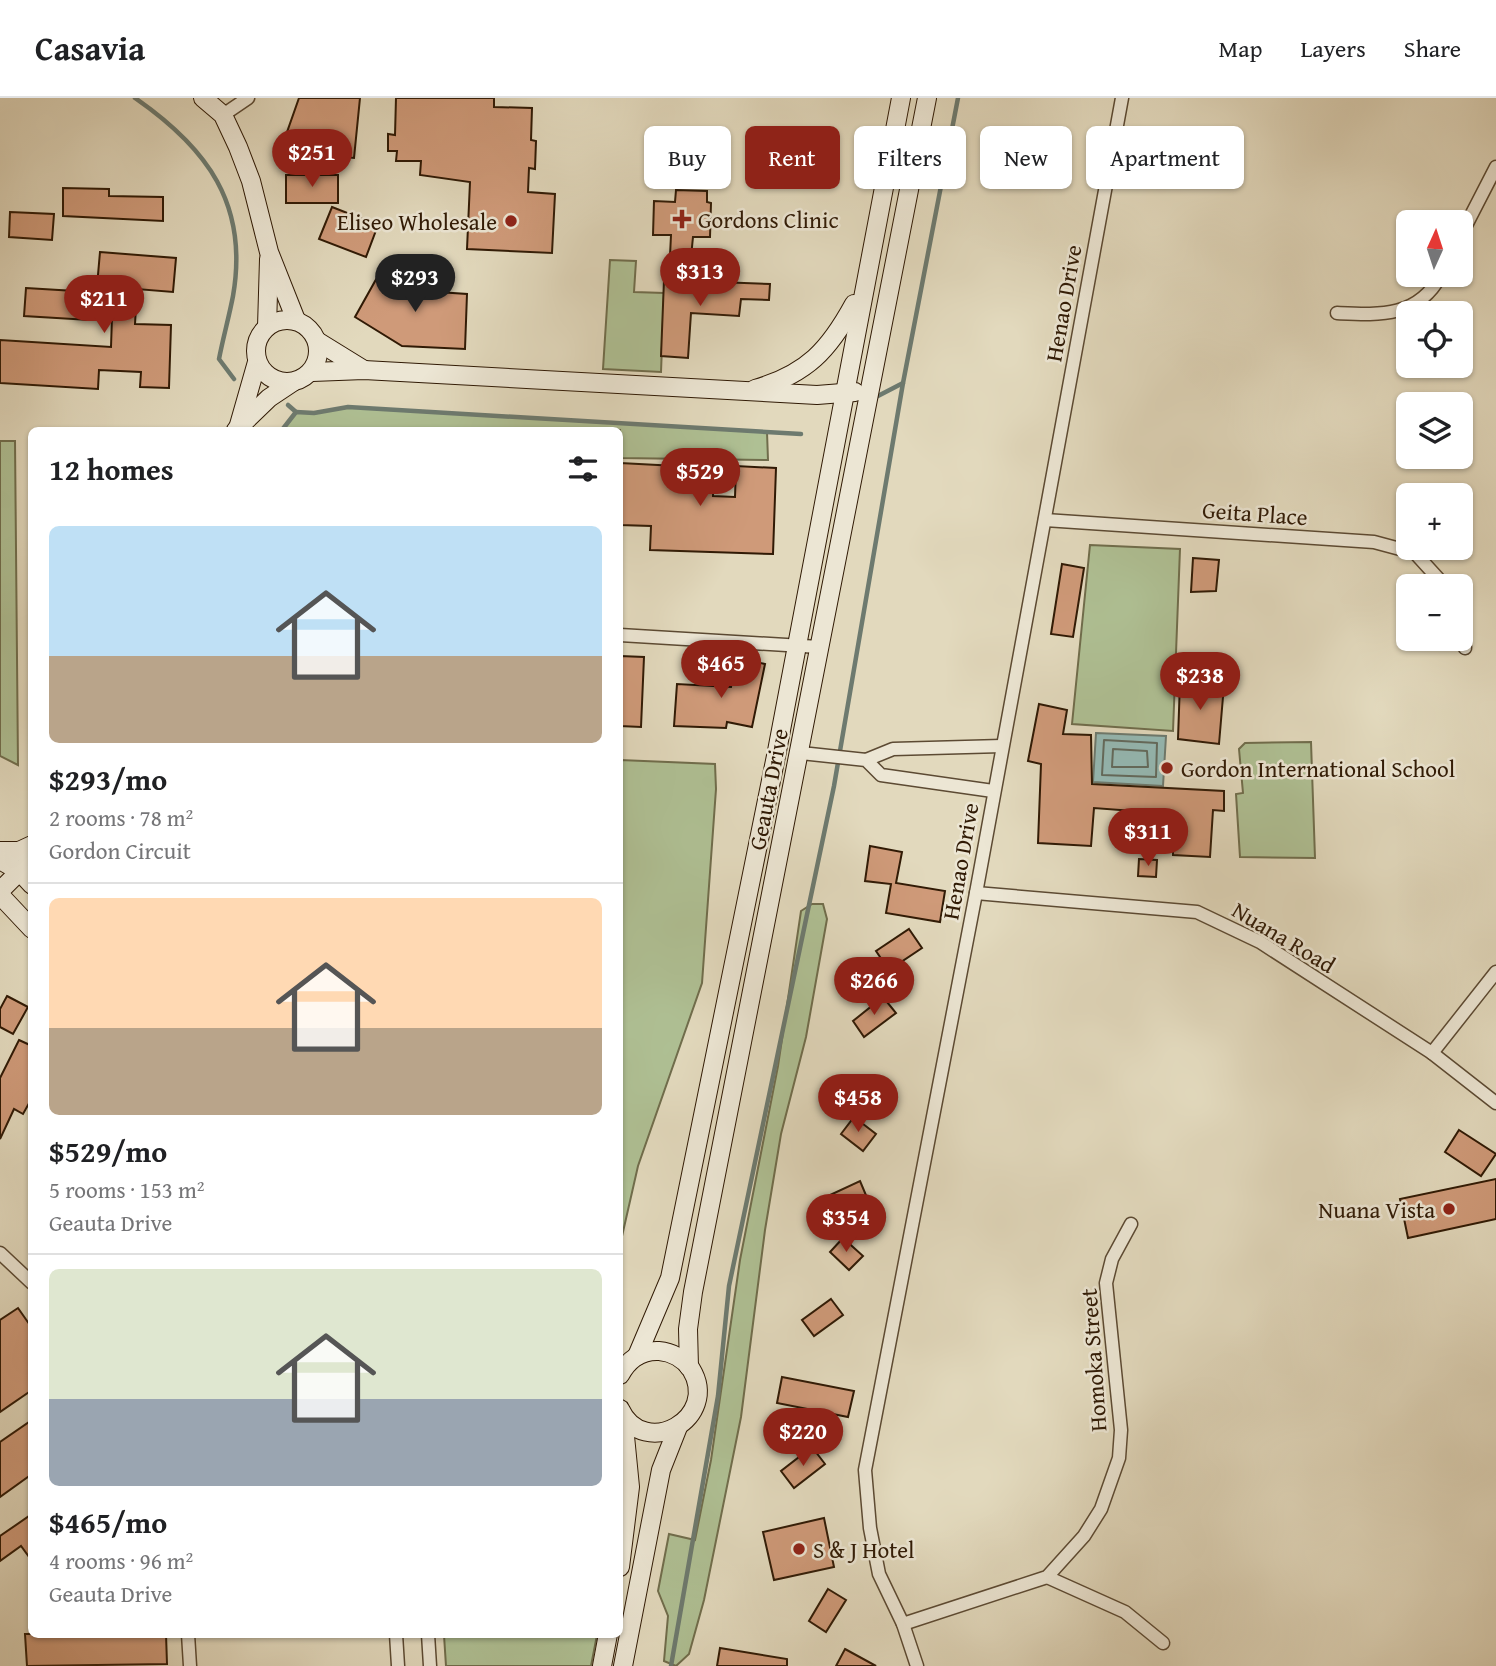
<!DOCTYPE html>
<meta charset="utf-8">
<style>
body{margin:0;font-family:"Gentium Book Plus",serif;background:#f6f6f6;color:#202124;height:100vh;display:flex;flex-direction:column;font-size:26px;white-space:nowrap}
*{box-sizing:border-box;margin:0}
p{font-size:23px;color:#757577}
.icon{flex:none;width:38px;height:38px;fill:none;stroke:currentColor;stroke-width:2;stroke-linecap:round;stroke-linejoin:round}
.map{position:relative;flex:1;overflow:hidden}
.side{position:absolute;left:28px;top:329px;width:595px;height:1211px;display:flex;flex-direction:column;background:#fff;border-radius:10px;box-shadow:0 2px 5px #0004}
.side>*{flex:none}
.banner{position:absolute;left:644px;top:28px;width:665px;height:63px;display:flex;gap:14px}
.needle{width:46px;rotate:3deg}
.buttons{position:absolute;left:1396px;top:112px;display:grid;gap:14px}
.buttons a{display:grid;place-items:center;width:77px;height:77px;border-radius:10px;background:#fff;box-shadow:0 2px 5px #0004;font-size:35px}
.price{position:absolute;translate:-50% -60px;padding:0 16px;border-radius:24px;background:#8f2418;color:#fff;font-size:23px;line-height:46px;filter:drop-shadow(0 2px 4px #0008)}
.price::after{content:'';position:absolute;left:50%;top:42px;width:21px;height:16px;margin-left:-10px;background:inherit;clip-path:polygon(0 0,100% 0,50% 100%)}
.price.active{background:#222;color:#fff}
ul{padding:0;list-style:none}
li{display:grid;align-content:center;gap:14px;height:371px;padding:0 21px}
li+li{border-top:2px solid #e0e0e0}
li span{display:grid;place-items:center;height:217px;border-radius:10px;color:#555}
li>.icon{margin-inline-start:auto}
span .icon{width:126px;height:126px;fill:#fffc;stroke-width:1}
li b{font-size:30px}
h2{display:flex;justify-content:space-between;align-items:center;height:84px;padding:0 21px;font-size:30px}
.chip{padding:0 24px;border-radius:10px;background:#fff;box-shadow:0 2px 5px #0004;font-size:24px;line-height:63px}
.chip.active{background:#8f2418;color:#fff}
header{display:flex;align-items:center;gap:42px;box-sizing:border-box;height:98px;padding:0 35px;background:#fff;border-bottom:2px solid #e0e0e0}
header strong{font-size:33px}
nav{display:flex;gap:38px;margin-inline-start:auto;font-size:24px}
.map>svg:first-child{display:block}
.green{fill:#afc094;stroke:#706d4c;stroke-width:2}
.water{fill:#95bab5;stroke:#6d7a6f;stroke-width:2}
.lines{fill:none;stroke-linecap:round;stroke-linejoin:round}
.shore{stroke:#626a5d;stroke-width:2}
.stream{stroke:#6d7a6f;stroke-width:4.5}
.building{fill:#cf9a79;stroke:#301a05;stroke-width:2}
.street-casing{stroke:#5c4a33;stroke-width:15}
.secondary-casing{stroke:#301a05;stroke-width:20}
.street{stroke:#ece6d4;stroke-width:12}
.secondary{stroke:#ece6d4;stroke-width:18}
.poi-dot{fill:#8f2418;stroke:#ece6d4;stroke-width:2.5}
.labels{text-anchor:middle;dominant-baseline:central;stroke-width:5;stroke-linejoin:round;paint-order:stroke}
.poi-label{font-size:23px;fill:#301a05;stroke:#ece6d4;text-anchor:start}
.street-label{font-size:23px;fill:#301a05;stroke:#ece6d4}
</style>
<header>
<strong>Casavia</strong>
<nav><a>Map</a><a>Layers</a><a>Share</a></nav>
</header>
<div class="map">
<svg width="1496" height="1568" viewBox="0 0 1496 1568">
<rect width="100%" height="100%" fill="#e2d9bd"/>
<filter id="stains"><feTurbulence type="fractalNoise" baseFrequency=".00286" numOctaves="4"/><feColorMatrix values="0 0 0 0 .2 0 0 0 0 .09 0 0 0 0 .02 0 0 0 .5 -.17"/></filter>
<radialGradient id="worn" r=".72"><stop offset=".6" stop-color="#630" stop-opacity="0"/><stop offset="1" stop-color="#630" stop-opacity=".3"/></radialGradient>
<g class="green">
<path d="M610,162L636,163L634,194L664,195L661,274L603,271Z"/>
<path d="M348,309L767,334L768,362L620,360V332H282L296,314L314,315Z"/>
<path d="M0,343H15L18,667L0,658Z"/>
<path d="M1090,447L1180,451L1173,633L1072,626Z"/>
<path d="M1311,644L1315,760L1240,759L1236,696L1243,695L1239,651L1245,645Z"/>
<path d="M620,662L715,666L716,691L702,885L638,1068L620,1147Z"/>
<path d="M812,806H823L827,821L806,939L781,1036L765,1132L741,1319L704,1502L689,1556L676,1568L664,1563L668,1518L658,1493L669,1436L695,1442L711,1362L740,1162L778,968L801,813Z"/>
<path d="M444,1537V1536L597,1537L591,1568H446Z"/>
</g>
<path class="water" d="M1096,635L1166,638L1163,688L1093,684Z"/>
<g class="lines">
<g class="shore">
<path d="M1104,642L1157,645L1156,679L1102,677Z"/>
<path d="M1113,651L1147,653L1148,669H1112Z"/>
</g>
<g class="stream">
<path d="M135,0C207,50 249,106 233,198C229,219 223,240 219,261L234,281"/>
<path d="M876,299L903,285"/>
<path d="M288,307L296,314"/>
<path d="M282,332L296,314L314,315L348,309L801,336"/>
<path d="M671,1568L718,1298L729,1188L834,688L903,285L958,0"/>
</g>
</g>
<g class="building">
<path d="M299,0H360L354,60L295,54L297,41L286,37Z"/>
<path d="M396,0H494V9L532,10L531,42L536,43L535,71L529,70L528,94L555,96L552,155L467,151L470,84L420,77L421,63H396L397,53H388V36L395,37Z"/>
<rect x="286" y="77" width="52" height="28"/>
<path d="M63,90L109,91V98L163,99V123L63,118Z"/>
<path d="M676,92L707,93V104L711,105L710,139H693L691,159L670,158L671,137H653L654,103L675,104Z"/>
<path d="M332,109L378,127L366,159L319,141Z"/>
<path d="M10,114L54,116L52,142L9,139Z"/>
<path d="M100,154L176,160L173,194L137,191L135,226L171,227L169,290L140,289L141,274L99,272L98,291L0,285V242L111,249L113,189L97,188Z"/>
<path d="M383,169L423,193L467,196L465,251L402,248L355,219Z"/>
<path d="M664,182L770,186L769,202L741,201L739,218L691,215L688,260L661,258Z"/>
<path d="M26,190L91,194L89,222L24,218Z"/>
<path d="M620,365L714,370L713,398L735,399L736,368L776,370L773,456L650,452L651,428L620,427Z"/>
<path d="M1193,460L1219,462L1216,493L1191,494Z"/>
<path d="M1062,466L1084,470L1073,539L1051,536Z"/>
<path d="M620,558L644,559L641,629L620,628Z"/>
<path d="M736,560L765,566L752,629L727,624L726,630L674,628L677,586L731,589Z"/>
<path d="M1180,584L1224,587L1219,646L1178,641Z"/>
<path d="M1039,606L1067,612L1063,636L1091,637L1092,686L1224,693V713L1213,712L1210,759L1173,757V716L1094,710L1091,748L1038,745L1041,666L1028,663Z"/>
<path d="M870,748L902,754L896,785L945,793L940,824L886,815L891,786L865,783Z"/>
<path d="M1139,761L1157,762L1156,779L1138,778Z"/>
<path d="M909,831L922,850L889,872L876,853Z"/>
<path d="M7,898L28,909L13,936L0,929V911Z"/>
<path d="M883,899L896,915L864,939L853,923Z"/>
<path d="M19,942L32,948V1000L23,1016L14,1011L0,1041V980Z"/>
<path d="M854,1019L876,1036L863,1053L841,1036Z"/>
<path d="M1459,1032L1496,1056L1481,1078L1445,1054Z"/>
<path d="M1496,1081V1121L1408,1140L1400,1101Z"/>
<path d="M860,1083L868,1102L839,1116L830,1097Z"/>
<path d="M843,1140L863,1158L849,1172L830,1154Z"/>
<path d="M831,1201L843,1217L814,1238L802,1222Z"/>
<path d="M18,1210L32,1230V1292L0,1314V1222Z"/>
<path d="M782,1279L854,1293L848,1319L777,1305Z"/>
<path d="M32,1322V1376L0,1399V1344Z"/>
<path d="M812,1349L825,1366L794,1390L781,1373Z"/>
<path d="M32,1416V1463L21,1448L0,1463V1438Z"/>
<path d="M824,1420L834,1469L774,1482L763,1434Z"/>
<path d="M828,1491L846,1502L826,1534L809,1523Z"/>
<path d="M25,1536H166L167,1566L27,1568Z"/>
<path d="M720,1550L787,1561V1568H717Z"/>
<path d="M845,1551L876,1568H836Z"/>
</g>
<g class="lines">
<defs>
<g id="street">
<path d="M223,17L248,0"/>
<path d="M1461,137L1496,69"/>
<path d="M1337,215C1379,217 1418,220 1441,177"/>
<path d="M1045,422L1374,444L1415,455L1445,488"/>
<path d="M1461,513L1465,550"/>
<path d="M620,537L819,549"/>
<path d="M801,655L866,662L881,677L993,693"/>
<path d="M866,662L893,651L1002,648"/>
<path d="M976,795L1197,814L1260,844L1432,955L1496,1005"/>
<path d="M1432,955L1496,874"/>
<path d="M0,1155L32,1185"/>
<path d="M1047,1479L1125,1514L1163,1545"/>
<path d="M903,1526L1047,1479L1084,1438L1101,1411L1119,1360L1121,1332L1106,1185L1112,1161L1131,1126"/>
<path d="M188,1536L190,1568"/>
<path d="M396,1536L398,1568"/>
<path d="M428,1536L430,1568"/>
<path d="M917,1568L903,1526L879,1476L870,1430L865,1372L976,795L1122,0"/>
</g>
<g id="secondary">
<path d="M203,0L223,17L238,49L251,83L269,154L296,222"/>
<circle cx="287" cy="253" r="31"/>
<path d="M267,229L269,161"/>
<path d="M317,243L364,272"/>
<path d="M312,274L364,272L817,297L855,294"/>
<path d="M755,291C807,276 829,252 854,206"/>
<path d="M239,327L257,264"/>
<path d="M236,332L269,300L293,284"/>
<path d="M0,753H19L32,747"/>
<path d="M0,762L19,773L32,787"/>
<path d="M0,793L32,761"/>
<path d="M0,797L32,831"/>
<path d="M637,1258L670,1180L777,653L901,0"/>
<path d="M689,1269L688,1231L693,1194L927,0"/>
<path d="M620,1277C628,1262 641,1252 659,1253C672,1254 684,1261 691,1271C721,1320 644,1363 620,1311"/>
<path d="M620,1469L630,1389L623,1318"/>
<path d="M602,1568L608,1536"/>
<path d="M623,1568L661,1372L678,1329"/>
</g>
</defs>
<use href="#street" class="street-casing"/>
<use href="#secondary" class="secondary-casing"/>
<use href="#street" class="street"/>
<use href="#secondary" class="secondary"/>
</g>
<g class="poi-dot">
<path d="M678.5 110.5h7v7h7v7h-7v7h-7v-7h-7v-7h7z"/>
<circle cx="511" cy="123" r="7"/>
<circle cx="1167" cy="670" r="7"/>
<circle cx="1449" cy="1111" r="7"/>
<circle cx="799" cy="1451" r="7"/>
</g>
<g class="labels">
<g class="poi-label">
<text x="698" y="121">Gordons Clinic</text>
<text x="497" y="123" text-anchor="end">Eliseo Wholesale</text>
<text x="1181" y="670">Gordon International School</text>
<text x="1435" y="1111" text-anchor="end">Nuana Vista</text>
<text x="813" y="1451">S &amp; J Hotel</text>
</g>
<g class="street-label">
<text transform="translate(1063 205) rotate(-80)">Henao Drive</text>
<text transform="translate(1255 415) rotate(4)">Geita Place</text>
<text transform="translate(768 691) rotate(-79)">Geauta Drive</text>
<text transform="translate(960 763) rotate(-80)">Henao Drive</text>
<text transform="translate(1284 839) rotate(31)">Nuana Road</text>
<text transform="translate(1093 1262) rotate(-94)">Homoka Street</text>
</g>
</g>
<rect width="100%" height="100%" filter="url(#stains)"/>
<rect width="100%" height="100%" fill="url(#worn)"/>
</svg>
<div class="buttons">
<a><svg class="needle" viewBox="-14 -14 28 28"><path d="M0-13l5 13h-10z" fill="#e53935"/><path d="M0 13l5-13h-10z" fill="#757577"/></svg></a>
<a><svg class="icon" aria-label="locate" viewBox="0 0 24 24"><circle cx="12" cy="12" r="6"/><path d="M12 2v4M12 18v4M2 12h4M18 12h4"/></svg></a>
<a><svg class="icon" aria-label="layers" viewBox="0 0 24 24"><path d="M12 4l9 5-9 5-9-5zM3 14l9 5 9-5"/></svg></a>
<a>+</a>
<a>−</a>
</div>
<b class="price" style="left:312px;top:91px">$251</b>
<b class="price" style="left:700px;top:210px">$313</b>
<b class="price active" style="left:415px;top:216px">$293</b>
<b class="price" style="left:104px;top:237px">$211</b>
<b class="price" style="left:700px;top:410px">$529</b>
<b class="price" style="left:721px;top:602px">$465</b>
<b class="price" style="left:1200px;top:614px">$238</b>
<b class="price" style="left:1148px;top:770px">$311</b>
<b class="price" style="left:874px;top:919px">$266</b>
<b class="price" style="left:858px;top:1036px">$458</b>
<b class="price" style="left:846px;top:1156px">$354</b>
<b class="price" style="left:803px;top:1370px">$220</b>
<div class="banner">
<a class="chip">Buy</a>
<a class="chip active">Rent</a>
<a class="chip">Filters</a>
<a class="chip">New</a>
<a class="chip">Apartment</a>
</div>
<section class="side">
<h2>12 homes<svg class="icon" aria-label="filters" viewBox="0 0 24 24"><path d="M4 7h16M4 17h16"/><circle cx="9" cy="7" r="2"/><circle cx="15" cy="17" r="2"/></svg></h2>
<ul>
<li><span style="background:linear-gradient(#bfe0f5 60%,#b9a48a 0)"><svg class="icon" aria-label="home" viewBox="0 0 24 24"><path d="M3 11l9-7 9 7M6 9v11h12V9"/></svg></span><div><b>$293/mo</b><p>2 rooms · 78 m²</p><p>Gordon Circuit</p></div></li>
<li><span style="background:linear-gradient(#ffd9b3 60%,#b9a48a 0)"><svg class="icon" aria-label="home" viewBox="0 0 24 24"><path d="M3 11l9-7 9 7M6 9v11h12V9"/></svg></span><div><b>$529/mo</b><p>5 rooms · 153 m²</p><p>Geauta Drive</p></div></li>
<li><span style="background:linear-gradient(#dfe7d0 60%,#9aa5b1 0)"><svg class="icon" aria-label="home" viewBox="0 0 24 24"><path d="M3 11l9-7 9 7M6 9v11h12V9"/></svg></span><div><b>$465/mo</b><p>4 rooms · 96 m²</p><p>Geauta Drive</p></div></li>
</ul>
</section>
</div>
